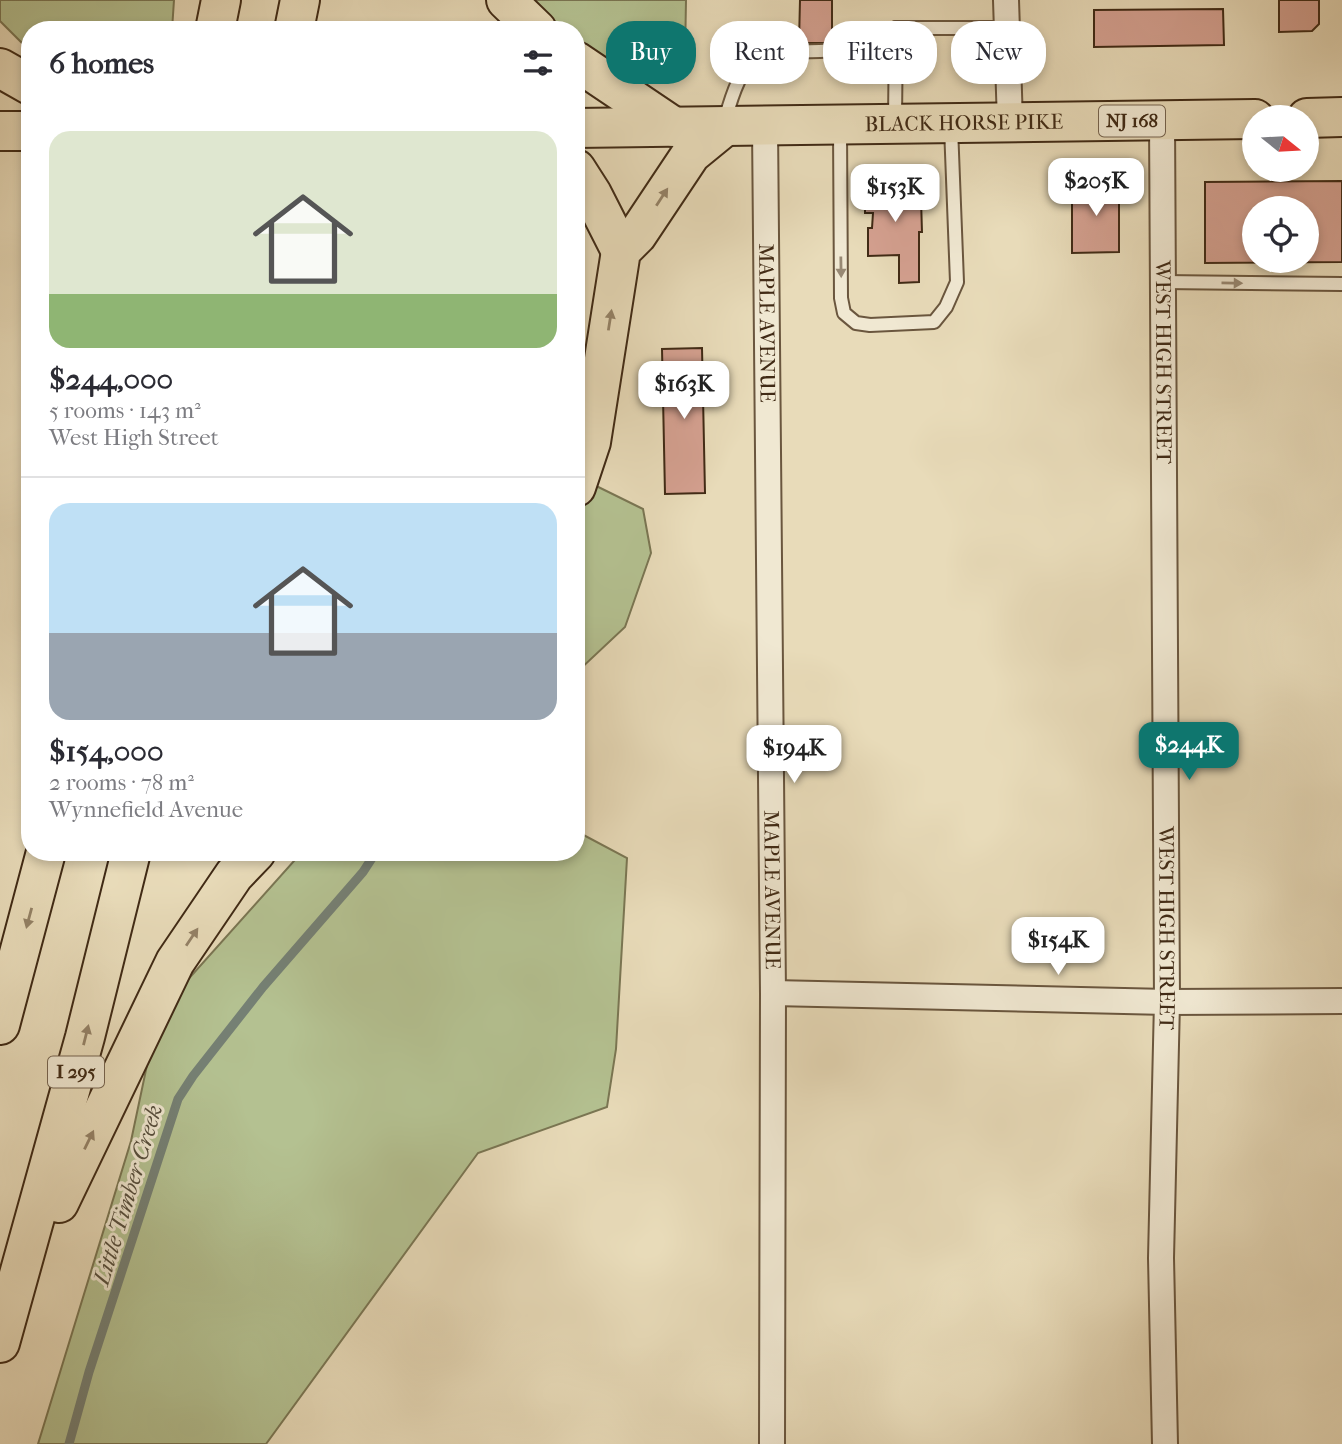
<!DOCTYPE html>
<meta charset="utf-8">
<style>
body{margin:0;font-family:"IM FELL French Canon",serif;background:#f7f7f7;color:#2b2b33;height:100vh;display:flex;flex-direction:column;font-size:26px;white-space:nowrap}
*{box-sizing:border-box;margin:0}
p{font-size:23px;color:#7c7c81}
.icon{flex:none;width:38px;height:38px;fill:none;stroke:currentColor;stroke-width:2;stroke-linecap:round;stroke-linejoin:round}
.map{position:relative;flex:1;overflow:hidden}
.details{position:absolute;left:21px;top:21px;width:564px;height:840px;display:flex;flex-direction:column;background:#fff;border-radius:28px;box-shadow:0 4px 10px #0003}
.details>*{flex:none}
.guide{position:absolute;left:606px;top:21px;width:630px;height:63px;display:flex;gap:14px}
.needle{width:46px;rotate:108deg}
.fabs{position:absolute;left:1242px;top:105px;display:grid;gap:14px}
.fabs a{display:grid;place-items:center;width:77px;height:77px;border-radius:50%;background:#fff;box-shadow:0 4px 10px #0003;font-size:35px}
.price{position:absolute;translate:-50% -60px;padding:0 16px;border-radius:14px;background:#fff;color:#222;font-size:23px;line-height:46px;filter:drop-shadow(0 2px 4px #0008)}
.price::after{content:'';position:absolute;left:50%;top:42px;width:21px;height:16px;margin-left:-10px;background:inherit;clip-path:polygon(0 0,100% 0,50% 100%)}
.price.selected{background:#0f766e;color:#fff}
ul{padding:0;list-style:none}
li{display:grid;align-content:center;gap:14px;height:371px;padding:0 28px}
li+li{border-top:2px solid #e1e1e2}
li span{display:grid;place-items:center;height:217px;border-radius:21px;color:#555}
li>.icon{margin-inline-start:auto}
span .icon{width:126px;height:126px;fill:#fffc;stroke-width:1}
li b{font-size:30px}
h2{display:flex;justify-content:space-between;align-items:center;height:84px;padding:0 28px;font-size:30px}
.chip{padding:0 24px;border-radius:28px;background:#fff;box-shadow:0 4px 10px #0003;font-size:24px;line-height:63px}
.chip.selected{background:#0f766e;color:#fff}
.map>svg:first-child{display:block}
.green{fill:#b4c191;stroke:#7a7653;stroke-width:2}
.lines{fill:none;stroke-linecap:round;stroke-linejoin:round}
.stream{stroke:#758074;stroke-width:9}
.building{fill:#d4a090;stroke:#402a15;stroke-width:2;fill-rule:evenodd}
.service-casing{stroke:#6a563e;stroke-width:16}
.minor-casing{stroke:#6a563e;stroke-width:28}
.primary-casing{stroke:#402a15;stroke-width:42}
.motorway-casing{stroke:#402a15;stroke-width:42}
.service{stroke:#f0e8d2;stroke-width:12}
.minor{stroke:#f0e8d2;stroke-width:24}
.primary{stroke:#e8dbb9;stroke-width:38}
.motorway{stroke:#e8dbb9;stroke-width:38}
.oneway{fill:#948267}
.oneway2{fill:#988974}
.labels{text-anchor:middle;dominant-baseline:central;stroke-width:6;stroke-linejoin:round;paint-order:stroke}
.shield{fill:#f0e8d2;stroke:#75634e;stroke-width:2}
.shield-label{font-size:19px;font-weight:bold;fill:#402a15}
.street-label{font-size:21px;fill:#402a15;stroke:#f0e8d2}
.water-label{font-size:23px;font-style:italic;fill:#564e3d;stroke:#f0e8d2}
</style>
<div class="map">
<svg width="1342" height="1444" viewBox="0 0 1342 1444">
<rect width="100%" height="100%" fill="#e8dbb9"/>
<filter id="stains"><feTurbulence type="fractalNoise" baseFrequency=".00286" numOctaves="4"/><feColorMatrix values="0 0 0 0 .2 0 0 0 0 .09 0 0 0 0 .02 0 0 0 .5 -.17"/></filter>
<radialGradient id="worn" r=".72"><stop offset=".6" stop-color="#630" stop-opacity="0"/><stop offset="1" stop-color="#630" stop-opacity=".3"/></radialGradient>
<g class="green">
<path d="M0,0H174L172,30H30V51L0,21Z"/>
<path d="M520,0H686L685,57L576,59V30H522Z"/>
<path d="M576,476L643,509L651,553L625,627L576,673Z"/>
<path d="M576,831L627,858L616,1049L607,1107L478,1153L266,1444H38L131,1141L158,1013L302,852H576Z"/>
</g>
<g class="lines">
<path class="stream" d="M69,1444L89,1372L178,1099L193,1076L263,987L363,872L376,852"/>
</g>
<g class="building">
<path d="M800,0H832V43H799Z"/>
<path d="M1279,0H1319V24L1312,31L1279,32Z"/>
<path d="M1223,9L1224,45L1094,47V10Z"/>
<path d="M896,176V181H911L912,199H921L922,232H919V282L899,283V255L868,256V228H872L873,213H865V177Z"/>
<path d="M1342,181V262L1205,263V182ZM1255,208H1307V261H1255Z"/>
<path d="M1119,182V252L1072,253V183Z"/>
<path d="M702,348L705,493L665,494L662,349Z"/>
</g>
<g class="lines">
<defs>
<g id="service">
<path d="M895,119L896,28H1007"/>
<path d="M725,120C748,37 762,56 836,50C858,49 877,39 896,28"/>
<path d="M840,129L841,298L844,313L856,323L870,325L934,322L946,307L957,282L951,127"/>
<path d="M1163,282L1342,284"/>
</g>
<g id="minor">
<path d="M1006,0L1010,123"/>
<path id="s1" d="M1162,120L1167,1002L1161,1258L1165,1444"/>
<path id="s2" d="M765,127L773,993L772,1444"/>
<path d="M773,993L1167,1002L1342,1001"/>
</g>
<g id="primary">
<path d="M1307,118L1342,117"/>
<path id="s3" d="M576,128L1255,119"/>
<path d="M0,131H30"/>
</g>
<g id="motorway">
<path d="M506,0L537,30"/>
<path d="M215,30L221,0"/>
<path d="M294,30L300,0"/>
<path d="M576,61L674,127"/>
<path d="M0,68L30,85"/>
<path d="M576,169L592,194L621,251"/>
<path d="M576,487L591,442L621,251L637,235L691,154L724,127"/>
<path d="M0,1025L46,852"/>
<path d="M59,1203L175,962L234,875L256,852"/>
<path d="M0,1343L85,1037L131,852"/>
</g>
</defs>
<use href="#service" class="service-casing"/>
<use href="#minor" class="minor-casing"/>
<use href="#primary" class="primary-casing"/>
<use href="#motorway" class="motorway-casing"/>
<use href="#service" class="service"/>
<use href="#minor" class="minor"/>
<use href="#primary" class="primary"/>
<use href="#motorway" class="motorway"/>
</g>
<defs><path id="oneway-solid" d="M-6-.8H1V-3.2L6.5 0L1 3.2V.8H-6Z" transform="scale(1.75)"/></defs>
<g class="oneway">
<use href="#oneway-solid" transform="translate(662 197) rotate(-57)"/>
<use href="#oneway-solid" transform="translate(610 320) rotate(-81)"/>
<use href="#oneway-solid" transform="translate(29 918) rotate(105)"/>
<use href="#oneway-solid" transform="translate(192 937) rotate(-56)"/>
<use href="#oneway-solid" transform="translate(86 1035) rotate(-76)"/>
<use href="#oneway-solid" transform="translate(89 1140) rotate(-64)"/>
</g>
<g class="oneway2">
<use href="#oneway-solid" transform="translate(841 267) rotate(89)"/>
<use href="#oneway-solid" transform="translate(1232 283) rotate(1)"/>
</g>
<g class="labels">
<g class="shield">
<rect x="1099" y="105.5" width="66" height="31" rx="5"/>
<rect x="48" y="1056.5" width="56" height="31" rx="5"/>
</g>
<g class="shield-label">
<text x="1132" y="121">NJ 168</text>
<text x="76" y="1072">I 295</text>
</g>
<g class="street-label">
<text stroke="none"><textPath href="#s3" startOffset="388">BLACK HORSE PIKE</textPath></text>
<text stroke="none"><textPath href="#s2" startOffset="196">MAPLE AVENUE</textPath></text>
<text stroke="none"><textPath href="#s1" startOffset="242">WEST HIGH STREET</textPath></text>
<text stroke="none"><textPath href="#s2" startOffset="763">MAPLE AVENUE</textPath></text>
<text stroke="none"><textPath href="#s1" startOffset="808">WEST HIGH STREET</textPath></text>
</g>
<g class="water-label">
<text transform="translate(128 1195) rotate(-73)">Little Timber Creek</text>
</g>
</g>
<rect width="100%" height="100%" filter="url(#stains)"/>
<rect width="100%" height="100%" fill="url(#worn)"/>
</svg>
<div class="fabs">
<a><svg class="needle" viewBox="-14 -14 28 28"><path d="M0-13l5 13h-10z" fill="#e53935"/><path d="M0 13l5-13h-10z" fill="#7c7c81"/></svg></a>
<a><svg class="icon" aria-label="locate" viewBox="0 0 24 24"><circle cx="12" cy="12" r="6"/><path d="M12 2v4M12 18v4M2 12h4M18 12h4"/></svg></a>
</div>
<b class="price" style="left:1096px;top:218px">$205K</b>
<b class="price" style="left:895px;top:224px">$153K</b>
<b class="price" style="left:684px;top:421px">$163K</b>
<b class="price selected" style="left:1189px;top:782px">$244K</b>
<b class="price" style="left:794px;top:785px">$194K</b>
<b class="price" style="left:1058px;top:977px">$154K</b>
<div class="guide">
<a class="chip selected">Buy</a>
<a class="chip">Rent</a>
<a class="chip">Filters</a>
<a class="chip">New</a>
</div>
<section class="details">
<h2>6 homes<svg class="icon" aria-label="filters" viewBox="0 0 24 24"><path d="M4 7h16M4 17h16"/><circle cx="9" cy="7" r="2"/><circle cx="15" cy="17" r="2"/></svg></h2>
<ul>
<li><span style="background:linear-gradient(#dfe7d0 75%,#8fb573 0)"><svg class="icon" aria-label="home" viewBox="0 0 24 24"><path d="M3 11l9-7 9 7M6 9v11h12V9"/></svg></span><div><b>$244,000</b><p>5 rooms · 143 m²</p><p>West High Street</p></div></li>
<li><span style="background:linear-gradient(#bfe0f5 60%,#9aa5b1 0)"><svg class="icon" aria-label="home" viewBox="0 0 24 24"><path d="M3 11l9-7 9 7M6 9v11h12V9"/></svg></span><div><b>$154,000</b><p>2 rooms · 78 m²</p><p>Wynnefield Avenue</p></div></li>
</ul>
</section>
</div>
